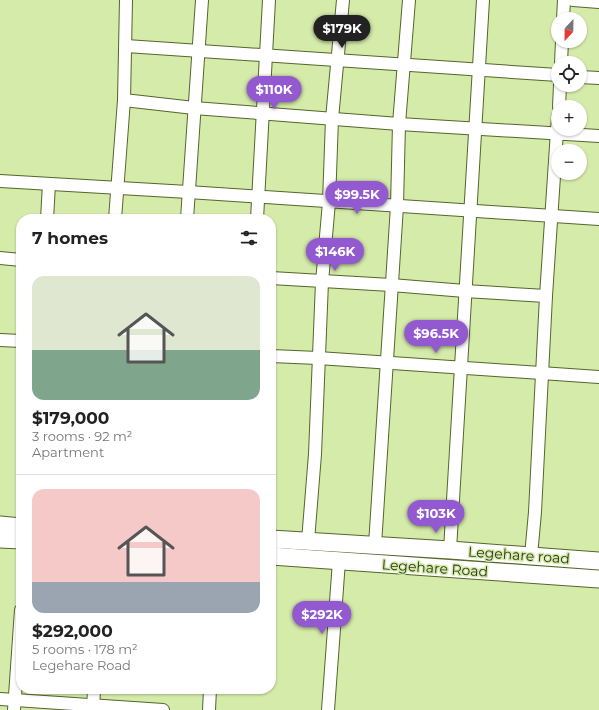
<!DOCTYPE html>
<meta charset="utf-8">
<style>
body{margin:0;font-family:Montserrat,sans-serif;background:#f6f6f6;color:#222;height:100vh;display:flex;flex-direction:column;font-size:15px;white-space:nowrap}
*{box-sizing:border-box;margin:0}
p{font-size:13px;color:#767676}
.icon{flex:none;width:22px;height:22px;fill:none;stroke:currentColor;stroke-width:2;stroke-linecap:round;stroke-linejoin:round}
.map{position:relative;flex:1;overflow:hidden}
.side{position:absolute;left:16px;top:214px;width:260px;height:480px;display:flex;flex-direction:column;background:#fff;border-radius:16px;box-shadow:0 1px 3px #0004}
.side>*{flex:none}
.needle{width:26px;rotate:202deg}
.controls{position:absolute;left:551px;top:12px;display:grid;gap:8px}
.controls a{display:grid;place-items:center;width:36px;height:36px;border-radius:50%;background:#fff;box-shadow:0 1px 3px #0004;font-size:20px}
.price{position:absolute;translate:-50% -34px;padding:0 9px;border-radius:14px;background:#9259d0;color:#fff;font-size:13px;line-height:26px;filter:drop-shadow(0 1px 2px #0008)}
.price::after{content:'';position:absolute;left:50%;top:24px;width:12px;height:9px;margin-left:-6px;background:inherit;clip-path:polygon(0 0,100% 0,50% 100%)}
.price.selected{background:#222;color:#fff}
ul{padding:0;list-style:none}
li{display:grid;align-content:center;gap:8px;height:212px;padding:0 16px}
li+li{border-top:1px solid #e0e0e0}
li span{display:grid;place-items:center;height:124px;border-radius:12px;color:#555}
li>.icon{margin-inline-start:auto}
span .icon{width:72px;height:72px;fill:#fffc;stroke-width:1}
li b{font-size:17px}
h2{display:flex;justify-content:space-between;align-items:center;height:48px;padding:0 16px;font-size:17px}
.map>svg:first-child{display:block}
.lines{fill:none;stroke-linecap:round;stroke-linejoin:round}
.street-casing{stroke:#54662a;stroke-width:14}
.secondary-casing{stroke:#54662a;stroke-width:19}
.street{stroke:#fff;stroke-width:12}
.secondary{stroke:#fff;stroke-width:17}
.labels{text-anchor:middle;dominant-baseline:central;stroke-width:3;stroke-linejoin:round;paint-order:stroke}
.street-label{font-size:14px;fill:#2e361c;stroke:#d5ebaa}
</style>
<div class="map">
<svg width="599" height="710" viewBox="0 0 599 710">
<rect width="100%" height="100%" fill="#d5ebaa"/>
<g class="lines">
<defs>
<g id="street">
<path d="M573,0L599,2"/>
<path d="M563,19L564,0"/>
<path d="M126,46L558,75"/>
<path d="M561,63L562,41"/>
<path d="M580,77L599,78"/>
<path d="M124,100L194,108L399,124L599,136"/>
<path d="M559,107L560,85"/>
<path d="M0,181L188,192L599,219"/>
<path d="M47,219L49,184"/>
<path d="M115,219L124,100L126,0"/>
<path d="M187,219L202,0"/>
<path d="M257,219L269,0"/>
<path d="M0,258L21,260"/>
<path d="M271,278L391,285L465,291L546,296"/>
<path d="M0,340L21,341"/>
<path d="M271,356L318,358L599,377"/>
<path d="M308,541L315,454L322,282L329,202L332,119L343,0"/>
<path d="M375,545L397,206L399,124L409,0"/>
<path d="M450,550L483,0"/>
<path d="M531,556L535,512L546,296L558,116"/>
<path d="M0,699L163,710"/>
<path d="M14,710L21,610"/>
<path d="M93,710L94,689"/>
<path d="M209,710L210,689"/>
<path d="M328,710L339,561"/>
</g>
<g id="secondary">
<path d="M0,525L21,527"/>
<path d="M0,539L21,540"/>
<path d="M271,539L450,550L599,561"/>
<path d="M271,556L599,579"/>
</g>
</defs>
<use href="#street" class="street-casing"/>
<use href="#secondary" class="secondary-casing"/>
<use href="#street" class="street"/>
<use href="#secondary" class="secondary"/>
</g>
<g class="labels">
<g class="street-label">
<text transform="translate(519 555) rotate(4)">Legehare road</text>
<text transform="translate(435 568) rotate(4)">Legehare Road</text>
</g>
</g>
</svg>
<div class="controls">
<a><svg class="needle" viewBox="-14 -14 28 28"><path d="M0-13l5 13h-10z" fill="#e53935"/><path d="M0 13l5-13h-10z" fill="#767676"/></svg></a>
<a><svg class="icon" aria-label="locate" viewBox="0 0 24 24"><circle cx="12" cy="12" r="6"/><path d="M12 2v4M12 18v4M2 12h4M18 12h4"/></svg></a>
<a>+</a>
<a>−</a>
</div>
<b class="price selected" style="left:342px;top:49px">$179K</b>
<b class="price" style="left:274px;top:110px">$110K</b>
<b class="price" style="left:357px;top:215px">$99.5K</b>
<b class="price" style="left:335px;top:272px">$146K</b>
<b class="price" style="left:436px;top:354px">$96.5K</b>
<b class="price" style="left:436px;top:534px">$103K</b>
<b class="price" style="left:322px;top:635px">$292K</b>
<section class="side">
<h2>7 homes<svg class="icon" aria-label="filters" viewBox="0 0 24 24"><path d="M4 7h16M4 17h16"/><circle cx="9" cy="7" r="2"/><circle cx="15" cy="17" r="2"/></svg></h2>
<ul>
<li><span style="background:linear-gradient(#dfe7d0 60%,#7fa58c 0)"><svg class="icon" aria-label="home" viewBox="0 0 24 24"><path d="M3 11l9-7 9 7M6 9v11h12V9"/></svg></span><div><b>$179,000</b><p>3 rooms · 92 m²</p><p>Apartment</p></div></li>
<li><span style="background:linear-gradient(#f6c9c9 75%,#9aa5b1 0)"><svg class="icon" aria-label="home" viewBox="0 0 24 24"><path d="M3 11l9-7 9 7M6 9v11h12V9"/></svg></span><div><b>$292,000</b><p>5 rooms · 178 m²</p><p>Legehare Road</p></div></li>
</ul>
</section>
</div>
